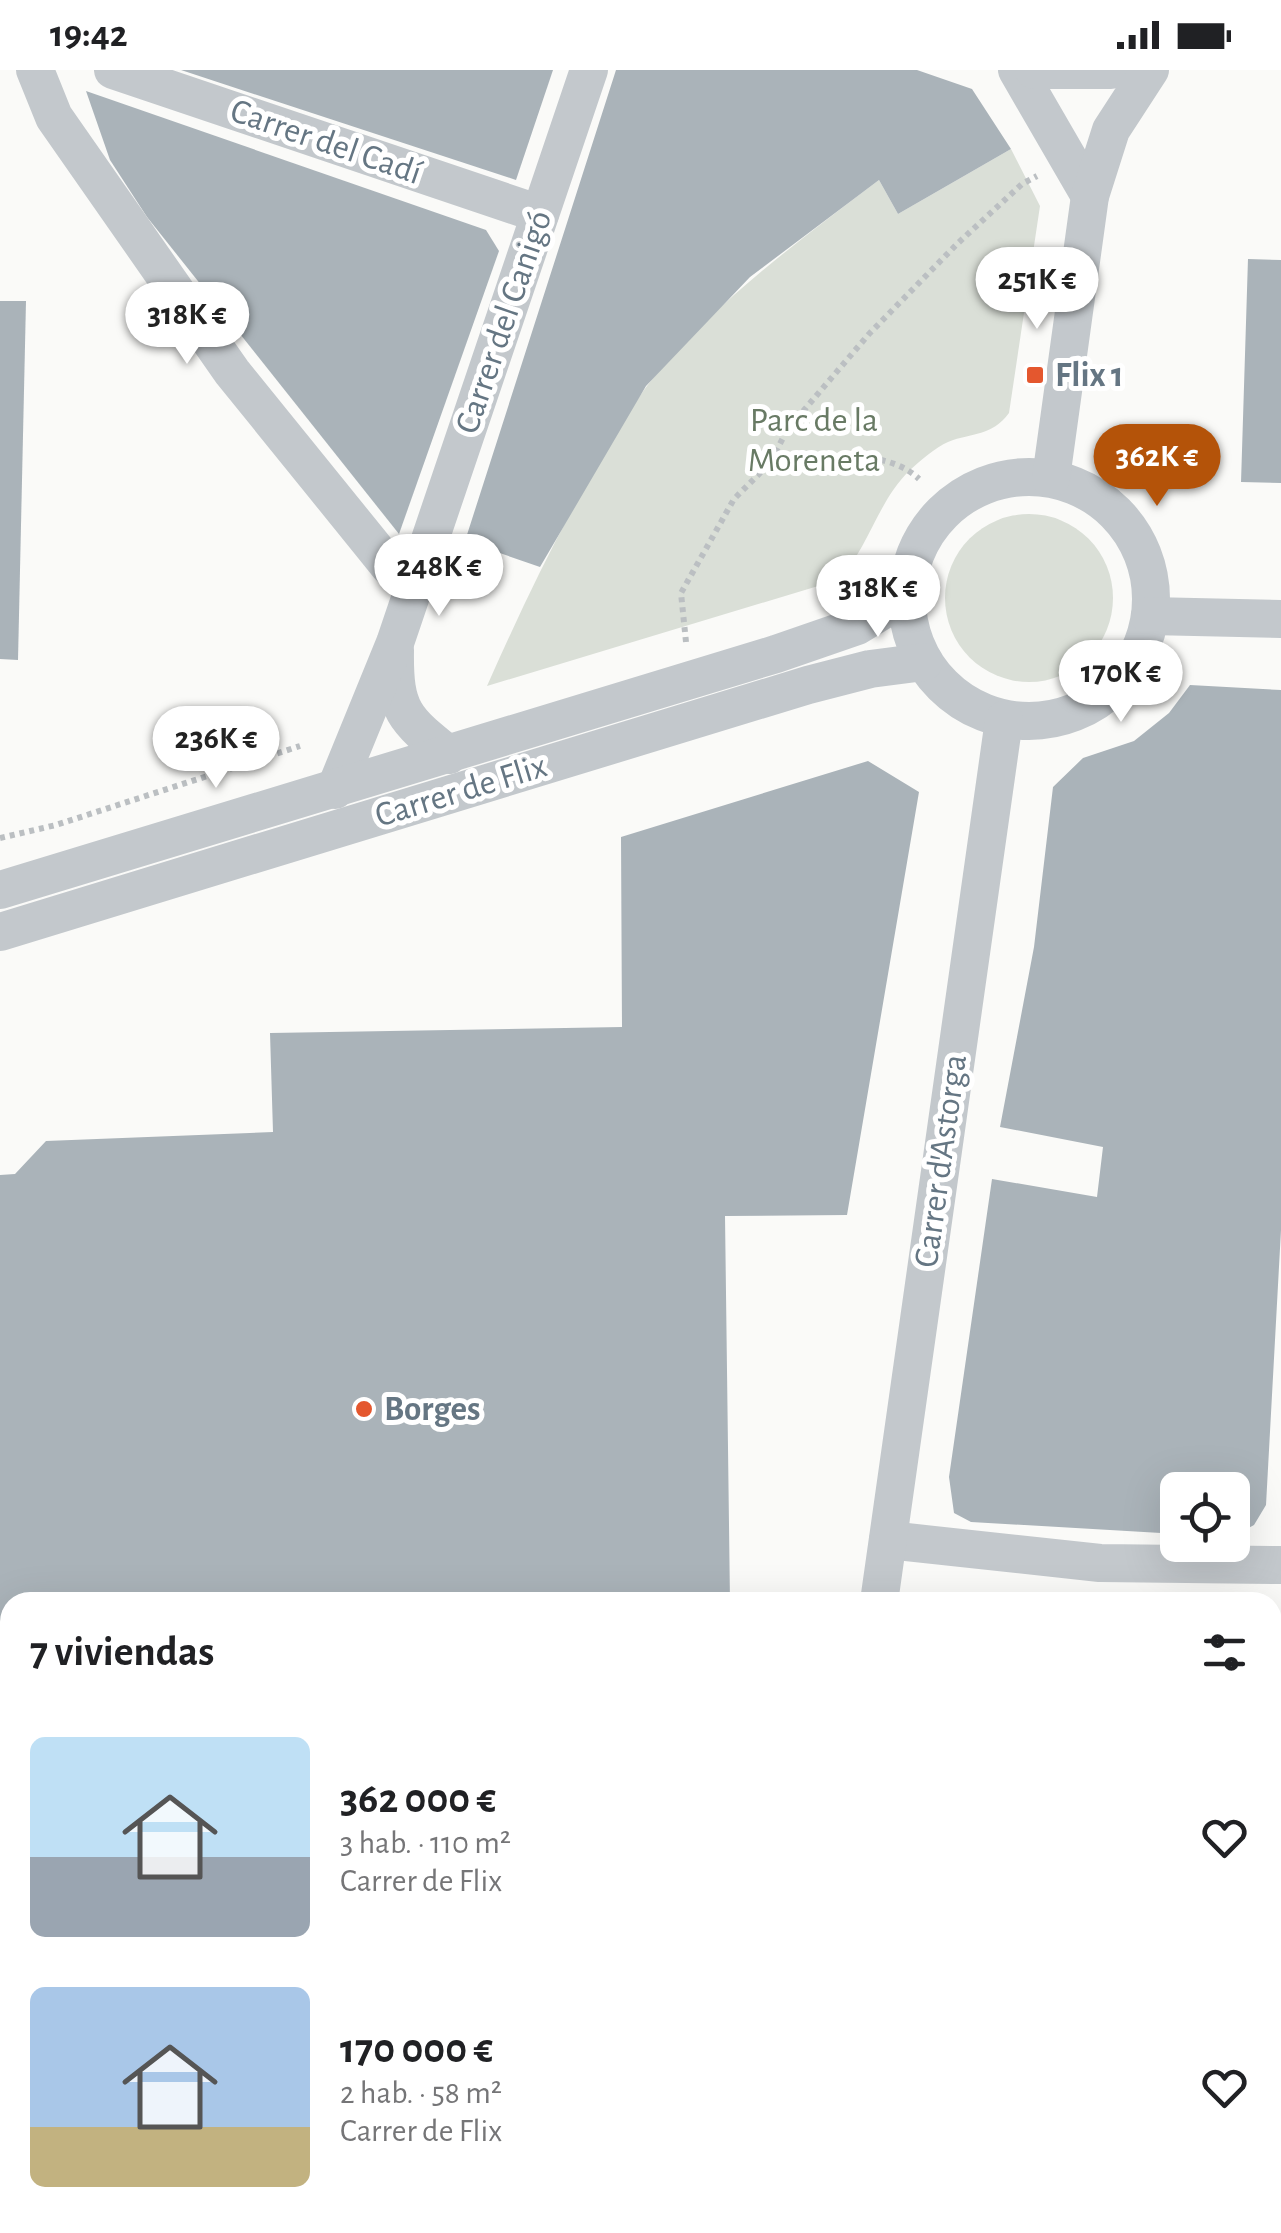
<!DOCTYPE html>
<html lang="es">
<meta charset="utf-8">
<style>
body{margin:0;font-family:"Alegreya Sans",sans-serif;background:#f6f6f6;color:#202124;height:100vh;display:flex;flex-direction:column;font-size:38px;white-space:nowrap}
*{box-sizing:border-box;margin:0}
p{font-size:32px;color:#757577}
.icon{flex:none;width:55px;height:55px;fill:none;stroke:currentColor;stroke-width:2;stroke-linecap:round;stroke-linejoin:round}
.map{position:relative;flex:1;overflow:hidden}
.panel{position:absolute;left:0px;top:1522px;width:1282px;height:642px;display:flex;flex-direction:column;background:#fff;border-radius:30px 30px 0 0;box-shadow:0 10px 40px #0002}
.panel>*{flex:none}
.buttons{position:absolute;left:1160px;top:1402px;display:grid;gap:20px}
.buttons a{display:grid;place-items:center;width:90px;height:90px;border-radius:15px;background:#fff;box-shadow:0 10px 40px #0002;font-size:50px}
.price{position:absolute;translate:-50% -85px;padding:0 22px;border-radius:35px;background:#fff;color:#222;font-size:32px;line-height:65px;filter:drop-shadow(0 2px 5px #0008)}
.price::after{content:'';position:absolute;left:50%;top:60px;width:30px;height:22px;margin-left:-15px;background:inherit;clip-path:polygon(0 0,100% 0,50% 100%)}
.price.on{background:#b45309;color:#fff}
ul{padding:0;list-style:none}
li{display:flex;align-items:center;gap:30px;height:250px;padding:0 30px}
li span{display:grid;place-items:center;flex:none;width:280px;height:200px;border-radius:15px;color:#555}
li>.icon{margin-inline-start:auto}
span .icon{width:120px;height:120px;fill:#fffc;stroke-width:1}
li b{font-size:42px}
h2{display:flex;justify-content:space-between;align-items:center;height:120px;padding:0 30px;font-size:42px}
.status{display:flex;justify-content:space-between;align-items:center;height:70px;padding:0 50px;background:#fff;direction:ltr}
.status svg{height:28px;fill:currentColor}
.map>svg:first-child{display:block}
.built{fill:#e8e9e9}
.green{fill:#dadfd7}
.building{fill:#aab3b9}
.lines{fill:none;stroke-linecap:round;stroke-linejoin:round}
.path{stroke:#bbbfc2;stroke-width:6;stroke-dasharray:5 5;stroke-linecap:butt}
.minor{stroke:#c3c8cc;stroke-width:38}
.poi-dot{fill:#e4572e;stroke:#fff;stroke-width:4}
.labels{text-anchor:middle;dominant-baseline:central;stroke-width:10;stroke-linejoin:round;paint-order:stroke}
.street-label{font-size:35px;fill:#657683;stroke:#fff}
.poi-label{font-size:35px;font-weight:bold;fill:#657683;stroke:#fff;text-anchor:start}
.park-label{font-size:35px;fill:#687a64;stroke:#fff}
</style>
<div class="status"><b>19:42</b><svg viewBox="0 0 49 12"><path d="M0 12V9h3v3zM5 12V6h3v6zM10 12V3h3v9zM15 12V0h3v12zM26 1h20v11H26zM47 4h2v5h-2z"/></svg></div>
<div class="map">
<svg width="1281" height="2163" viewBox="0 0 1281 2163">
<rect width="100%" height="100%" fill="#fafaf8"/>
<path class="built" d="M1273,2047L1281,2104V2163H898V2155H1272Z"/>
<g class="green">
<path d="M1011,79L1040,136L1009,343C991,367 973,362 948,372C936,377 920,391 910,400C877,432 868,480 838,510L487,616C524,533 561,454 609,377C622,356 634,332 650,312C715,232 797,172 879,110L898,144Z"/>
<circle cx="1029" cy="528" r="84"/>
<path d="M418,2155H771L770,2163H415Z"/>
</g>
<g class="building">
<path d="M181,0H553L516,110Z"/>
<path d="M616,0H917L972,19L1011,79L898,144L879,110L750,207L646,316L540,497L465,471Z"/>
<path d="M86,21L486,160L499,181L399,464L147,147L110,90Z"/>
<path d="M1248,189L1281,190V413L1241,412Z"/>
<path d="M0,231H26L18,590L0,589Z"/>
<path d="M1190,615L1281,620V1160L1266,1435L1254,1455L1232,1467V1420H1178V1464L971,1452L954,1443L949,1407L992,1109L1097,1127L1103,1077L1000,1057L1034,877L1053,717L1083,688L1134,671L1169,643Z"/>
<path d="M868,691L919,722L847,1145L725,1146L730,1532H10V1687H0V1105L15,1104L46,1071L273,1062L270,963L622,957L621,767Z"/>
<path d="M58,2155H336L333,2163H59Z"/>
</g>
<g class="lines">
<g class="path">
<path d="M771,392C814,387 885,376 919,409"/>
<path d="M686,572L681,523L734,429L770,393L787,360L869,264L957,174L1022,114L1037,106"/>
<path d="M0,768L56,755L300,676"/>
</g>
<g class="minor">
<path d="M35,0L54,47L232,302L389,496L420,503"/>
<path d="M113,0L540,144"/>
<path d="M1017,0L1090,126"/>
<path d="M1034,0H1111"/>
<circle cx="1029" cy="529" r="122"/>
<path d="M1051,408L1090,126L1111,60L1150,0"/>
<path d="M1150,546L1281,549"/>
<path d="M395,580C394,641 404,649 449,685"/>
<path d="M335,720L395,573L589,0"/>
<path d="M0,820L776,584L857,556L906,526"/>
<path d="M0,862L808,615L870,599L924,592"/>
<path d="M888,1470L1100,1493L1281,1495"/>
<path d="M879,1532L1004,650"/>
<path d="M1272,1852H1281"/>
<path d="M0,1914L10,1985"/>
<path d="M33,2155V2163"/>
<path d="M381,2163L384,2155"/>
<path d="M821,2163V2155"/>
</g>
</g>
<g class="poi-dot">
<rect x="1025" y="295" width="20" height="20" rx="5"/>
<circle cx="364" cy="1339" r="10"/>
</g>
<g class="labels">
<g class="street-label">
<text transform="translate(326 72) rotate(19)">Carrer del Cadí</text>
<text transform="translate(504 252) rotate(-71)">Carrer del Canigó</text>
<text transform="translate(461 721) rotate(-17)">Carrer de Flix</text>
<text transform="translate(941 1091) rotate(-82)">Carrer d'Astorga</text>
</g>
<g class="poi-label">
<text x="1055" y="305">Flix 1</text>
<text x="384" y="1339">Borges</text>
</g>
<g class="park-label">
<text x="814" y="350">Parc de la<tspan x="814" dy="40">Moreneta</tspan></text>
</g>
</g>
</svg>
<div class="buttons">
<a><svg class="icon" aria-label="locate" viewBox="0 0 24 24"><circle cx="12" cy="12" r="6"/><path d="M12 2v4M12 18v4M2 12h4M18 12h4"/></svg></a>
</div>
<b class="price" style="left:1037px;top:262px">251K €</b>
<b class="price" style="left:187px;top:297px">318K €</b>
<b class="price on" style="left:1157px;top:439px">362K €</b>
<b class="price" style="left:439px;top:549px">248K €</b>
<b class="price" style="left:878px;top:570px">318K €</b>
<b class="price" style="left:1121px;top:655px">170K €</b>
<b class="price" style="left:216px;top:721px">236K €</b>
<section class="panel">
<h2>7 viviendas<svg class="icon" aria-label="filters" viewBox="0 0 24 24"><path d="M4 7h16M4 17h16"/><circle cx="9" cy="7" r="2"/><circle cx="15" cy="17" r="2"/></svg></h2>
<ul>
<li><span style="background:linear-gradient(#bfe0f5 60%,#9aa5b1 0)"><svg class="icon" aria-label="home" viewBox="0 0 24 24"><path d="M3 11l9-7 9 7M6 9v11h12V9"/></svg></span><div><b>362 000 €</b><p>3 hab. · 110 m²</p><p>Carrer de Flix</p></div><svg class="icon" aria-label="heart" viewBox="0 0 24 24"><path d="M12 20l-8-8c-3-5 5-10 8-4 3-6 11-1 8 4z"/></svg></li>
<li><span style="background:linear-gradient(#a9c7e8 70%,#c2b280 0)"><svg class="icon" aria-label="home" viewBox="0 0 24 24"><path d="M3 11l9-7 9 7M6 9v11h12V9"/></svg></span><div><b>170 000 €</b><p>2 hab. · 58 m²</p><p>Carrer de Flix</p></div><svg class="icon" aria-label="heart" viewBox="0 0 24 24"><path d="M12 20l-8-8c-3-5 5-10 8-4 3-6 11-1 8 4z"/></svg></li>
</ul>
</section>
</div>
